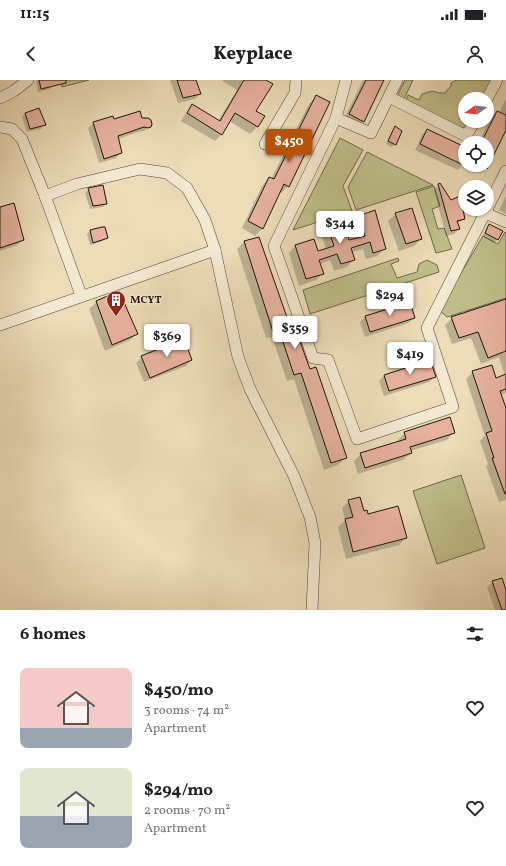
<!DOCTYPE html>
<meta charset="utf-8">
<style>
body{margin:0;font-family:Vollkorn,serif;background:#f6f6f6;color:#202124;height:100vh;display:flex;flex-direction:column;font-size:15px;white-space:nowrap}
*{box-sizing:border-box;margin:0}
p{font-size:13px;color:#757577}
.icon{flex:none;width:22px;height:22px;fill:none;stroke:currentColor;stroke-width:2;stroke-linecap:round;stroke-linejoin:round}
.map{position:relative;height:530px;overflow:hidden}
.details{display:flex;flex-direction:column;background:#fff;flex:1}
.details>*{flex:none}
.needle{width:26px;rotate:256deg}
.fabs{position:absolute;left:458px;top:12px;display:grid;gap:8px}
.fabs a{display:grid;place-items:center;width:36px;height:36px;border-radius:50%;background:#fff;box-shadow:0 1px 3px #0004;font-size:20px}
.price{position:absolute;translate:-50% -34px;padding:0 9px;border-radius:4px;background:#fff;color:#222;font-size:13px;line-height:26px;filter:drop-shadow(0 1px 2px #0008)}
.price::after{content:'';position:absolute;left:50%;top:24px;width:12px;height:9px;margin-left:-6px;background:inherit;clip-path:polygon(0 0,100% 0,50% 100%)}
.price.current{background:#b45309;color:#fff}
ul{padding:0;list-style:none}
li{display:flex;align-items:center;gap:12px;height:100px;padding:0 20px}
li span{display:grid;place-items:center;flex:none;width:112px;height:80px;border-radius:8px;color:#555}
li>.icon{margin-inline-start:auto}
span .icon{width:48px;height:48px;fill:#fffc;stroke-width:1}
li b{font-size:17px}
h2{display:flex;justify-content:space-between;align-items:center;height:48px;padding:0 20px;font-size:17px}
.status{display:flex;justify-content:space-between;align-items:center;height:28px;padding:0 20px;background:#fff;direction:ltr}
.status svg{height:11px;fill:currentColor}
header{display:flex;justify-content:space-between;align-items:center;height:52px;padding:0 20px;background:#fff;font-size:18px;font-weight:800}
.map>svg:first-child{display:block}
.green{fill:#bfbe89;stroke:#6f694c}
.shadow{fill:#0003}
.building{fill:#e6b19d;stroke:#1f140e}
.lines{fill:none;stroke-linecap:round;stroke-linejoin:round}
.minor-casing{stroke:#524638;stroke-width:12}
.minor{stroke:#f3e8d0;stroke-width:11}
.labels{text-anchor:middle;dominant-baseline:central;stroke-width:3;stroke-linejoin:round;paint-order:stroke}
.poi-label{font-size:11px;font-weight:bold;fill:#1f140e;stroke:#f3e8d0;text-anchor:start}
</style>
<div class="status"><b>11:15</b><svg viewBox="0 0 49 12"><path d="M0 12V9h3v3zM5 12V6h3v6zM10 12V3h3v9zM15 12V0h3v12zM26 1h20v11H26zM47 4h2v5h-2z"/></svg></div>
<header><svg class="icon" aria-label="back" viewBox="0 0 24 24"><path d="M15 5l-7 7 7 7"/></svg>Keyplace<svg class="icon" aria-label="person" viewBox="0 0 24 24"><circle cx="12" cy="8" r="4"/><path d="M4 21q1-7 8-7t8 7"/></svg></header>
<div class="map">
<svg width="506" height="530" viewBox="0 0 506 530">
<rect width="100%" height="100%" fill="#ecdcb7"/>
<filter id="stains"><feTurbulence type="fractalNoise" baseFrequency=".005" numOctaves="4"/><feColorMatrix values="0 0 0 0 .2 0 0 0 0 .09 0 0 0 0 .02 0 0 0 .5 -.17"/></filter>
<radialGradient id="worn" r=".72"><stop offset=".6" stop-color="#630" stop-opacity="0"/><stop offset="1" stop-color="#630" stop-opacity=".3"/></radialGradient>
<g class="green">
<path d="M60,0H89L62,7Z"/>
<path d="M405,0H413L403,21L400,19L398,14Z"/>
<path d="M456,0H491L485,14L474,19H465V41H472L467,47L460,48L405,23L408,15L419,20L422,14L432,11L439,13H445L451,6V3Z"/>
<path d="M340,58L363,70L343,106L352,131L293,150Z"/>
<path d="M367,72L433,105L356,130L348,107Z"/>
<path d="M434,106L440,126L432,129L438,149L444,148L452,169L436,173L416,112Z"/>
<path d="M505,152L506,153V218L447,237L439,230L483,156L498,164Z"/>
<path d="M398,178L399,181L391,184L397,198L417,192L419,184L427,180L437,185L439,192L310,234L303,210Z"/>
<path d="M461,395L485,468L437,484L413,411Z"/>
</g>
<g class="shadow">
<path d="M37,0H52L53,5L50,9L38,12L36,1Z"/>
<path d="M170,0H194L200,14L195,19L178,23Z"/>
<path d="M223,0H264L255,31L264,37L257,47L250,54L229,41L222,54L215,61L181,41L186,33L193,26L218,41L237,10L222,1Z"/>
<path d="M363,0H383L363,41L356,48L343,41Z"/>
<path d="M316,17L288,106L281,113L279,112L262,149L255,156L242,148L262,106L269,98L271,99L309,24Z"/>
<path d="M506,19V47L487,84V63H478L490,39L497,32L499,33Z"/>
<path d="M25,33L44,45L41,49L27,52L22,37Z"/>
<path d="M141,39L150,46L144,51L138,52L118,59L121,72L116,78L99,83L88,48L93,43Z"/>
<path d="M395,48V64L392,67L386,64L392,51Z"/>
<path d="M427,50L465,68V81L458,90L415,70L422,55Z"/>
<path d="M476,85H486L483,88Z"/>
<path d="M439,105L464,139L457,144L459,149L454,154L446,156L434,110Z"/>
<path d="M89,109L106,123L103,127L90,129L85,113Z"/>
<path d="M506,116V134L499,130Z"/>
<path d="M0,128L23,160L17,165L0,171Z"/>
<path d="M396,134L421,159L414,166L399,171L388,141Z"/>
<path d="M359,136L385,168L377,176L366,179L363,169L352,172L354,179L347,187L334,191L330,180L320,184L323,193L316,200L299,206L289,173L296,165L317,172L326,170L322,156L329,149L349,162L357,159L352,144Z"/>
<path d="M489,145L497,159L494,163L482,156Z"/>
<path d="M90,151L106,157L103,161L90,165L87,154Z"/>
<path d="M244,162L290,248L310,290L345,378L338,385L324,390L294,299L287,301L272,257L266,258L237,169Z"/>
<path d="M506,220V313L500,315L506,332V420L499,422L486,386L488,384L480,361L485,356L466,299L473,292L495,299L505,296L499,277L481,284L471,258L452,264L445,245L452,238Z"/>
<path d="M97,222L137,253L130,260L105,271L89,229Z"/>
<path d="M409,223L414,238L408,243L365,257L360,242L365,237Z"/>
<path d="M142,277L191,280L186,286L144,302L136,283Z"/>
<path d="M384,295L435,297L429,302L384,316L379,301Z"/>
<path d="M454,352L447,360L410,371L411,373L403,380L358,394L354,381L361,374L398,362V360L405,353Z"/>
<path d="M349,421L368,435L406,458L399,465L346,479L338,447L345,440L342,428Z"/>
<path d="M493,502L506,513V530H495L487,507Z"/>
</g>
<g class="building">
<path d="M39,0H66V3L41,9Z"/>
<path d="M177,0H196L201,14L183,18Z"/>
<path d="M244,0H266L273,4L256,31L265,36L258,47L235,33L222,55L187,33L192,24L220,41Z"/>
<path d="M366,0H384L364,42L349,34Z"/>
<path d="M316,15L330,22L289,107L284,104L263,149L248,141L269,97L274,99Z"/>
<path d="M39,28L46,45L30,49L25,33Z"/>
<path d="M140,31L142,38H148L151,40L152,44L151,47L148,48L144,47L118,56L122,73L104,79L93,42L113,36L114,39Z"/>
<path d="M497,31L506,35V50L487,89V63H481Z"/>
<path d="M395,46L402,51L396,65L388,61Z"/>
<path d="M427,49L465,67V86L420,64Z"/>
<path d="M440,103L451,120L460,116L465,139L457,141L460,149L451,151L438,104Z"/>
<path d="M103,105L107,124L93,126L88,108Z"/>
<path d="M14,123L24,160L0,168V127Z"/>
<path d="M412,128L422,159L406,164L395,133Z"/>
<path d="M375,130L386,169L373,173L370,162L351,168L355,180L341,184L337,174L319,180L324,194L306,199L295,165L314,159L318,171L334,166L328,148L344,143L349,160L365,156L359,136Z"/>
<path d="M489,144L503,151L498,160L485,153Z"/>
<path d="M102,147H105L108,158L93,163L90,150Z"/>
<path d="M259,157L290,246L294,245L310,289L316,287L347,378L331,383L301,293L294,295L279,250L273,252L244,161Z"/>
<path d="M119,211L138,254L112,265L96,221Z"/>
<path d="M506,219V271L488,278L478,252L459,258L451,237Z"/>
<path d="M410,222L415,238L370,252L365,236Z"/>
<path d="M184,259L192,280L150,298L141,276Z"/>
<path d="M430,280L436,297L389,311L384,295Z"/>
<path d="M492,285L496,298L506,294V309L500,311L506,328V414H505L492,378H494L486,353L492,351L472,291Z"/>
<path d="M450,337L455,353L410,367L412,373L365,388L360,373L406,359L404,352Z"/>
<path d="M360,417L364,431L367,430L368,434L398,426L407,458L353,472L345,439L353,437L348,420Z"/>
<path d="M502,498L506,510V530H502L492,501Z"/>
</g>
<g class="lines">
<defs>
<g id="minor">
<path d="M346,0L336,38L274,166L313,278L328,280L357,359L453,327L427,248L487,129"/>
<path d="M389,17L466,56L475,41"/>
<path d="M0,18L14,11L28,0"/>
<path d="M487,19L497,0"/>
<path d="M336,38L371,53L397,0"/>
<path d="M0,47L12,49L22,59L45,116L81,215"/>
<path d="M265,64L295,13L296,0"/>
<path d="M45,116L77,104L140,89L167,93L187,108L205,140L215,170L238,277L250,309L294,396L310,437L315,463L312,530"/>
<path d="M487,129L506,91"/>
<path d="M485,133L506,142"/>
<path d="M0,245L215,170"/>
</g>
</defs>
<use href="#minor" class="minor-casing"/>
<use href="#minor" class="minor"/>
</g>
<defs>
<symbol id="building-pin" viewBox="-11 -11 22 30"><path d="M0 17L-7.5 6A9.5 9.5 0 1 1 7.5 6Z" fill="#8f2418" stroke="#f3e8d0"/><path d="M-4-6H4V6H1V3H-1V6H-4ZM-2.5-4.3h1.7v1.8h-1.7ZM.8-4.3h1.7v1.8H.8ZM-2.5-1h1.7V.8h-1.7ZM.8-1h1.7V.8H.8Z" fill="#fff"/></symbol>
</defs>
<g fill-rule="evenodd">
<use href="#building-pin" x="105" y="209" width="22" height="30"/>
</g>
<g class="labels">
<g class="poi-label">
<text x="130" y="220">МСҮТ</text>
</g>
</g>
<rect width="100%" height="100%" filter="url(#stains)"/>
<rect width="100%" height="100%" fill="url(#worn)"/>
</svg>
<div class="fabs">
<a><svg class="needle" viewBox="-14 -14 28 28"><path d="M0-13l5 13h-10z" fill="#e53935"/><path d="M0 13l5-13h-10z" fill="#757577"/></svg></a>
<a><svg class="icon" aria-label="locate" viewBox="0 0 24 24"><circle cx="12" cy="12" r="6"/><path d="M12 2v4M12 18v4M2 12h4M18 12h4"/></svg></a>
<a><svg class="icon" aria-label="layers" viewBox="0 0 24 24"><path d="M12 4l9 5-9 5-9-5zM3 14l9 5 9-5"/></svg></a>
</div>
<b class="price current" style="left:289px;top:83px">$450</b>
<b class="price" style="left:340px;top:165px">$344</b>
<b class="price" style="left:390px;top:237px">$294</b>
<b class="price" style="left:295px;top:270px">$359</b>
<b class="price" style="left:167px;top:278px">$369</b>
<b class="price" style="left:410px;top:296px">$419</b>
</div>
<section class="details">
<h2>6 homes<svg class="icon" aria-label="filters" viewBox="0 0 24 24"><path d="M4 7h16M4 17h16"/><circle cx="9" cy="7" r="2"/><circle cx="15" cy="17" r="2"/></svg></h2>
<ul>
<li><span style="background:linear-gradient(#f6c9c9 75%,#9aa5b1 0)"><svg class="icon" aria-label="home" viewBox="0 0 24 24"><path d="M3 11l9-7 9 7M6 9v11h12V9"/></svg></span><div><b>$450/mo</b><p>3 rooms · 74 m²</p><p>Apartment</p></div><svg class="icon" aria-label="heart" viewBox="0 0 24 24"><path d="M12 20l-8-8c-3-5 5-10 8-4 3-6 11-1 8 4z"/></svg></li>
<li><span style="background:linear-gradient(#dfe7d0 60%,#9aa5b1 0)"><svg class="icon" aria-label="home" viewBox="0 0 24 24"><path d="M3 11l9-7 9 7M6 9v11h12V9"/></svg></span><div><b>$294/mo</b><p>2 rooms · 70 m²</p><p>Apartment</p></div><svg class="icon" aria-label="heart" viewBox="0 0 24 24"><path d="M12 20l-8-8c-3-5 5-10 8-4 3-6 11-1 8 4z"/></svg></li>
</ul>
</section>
